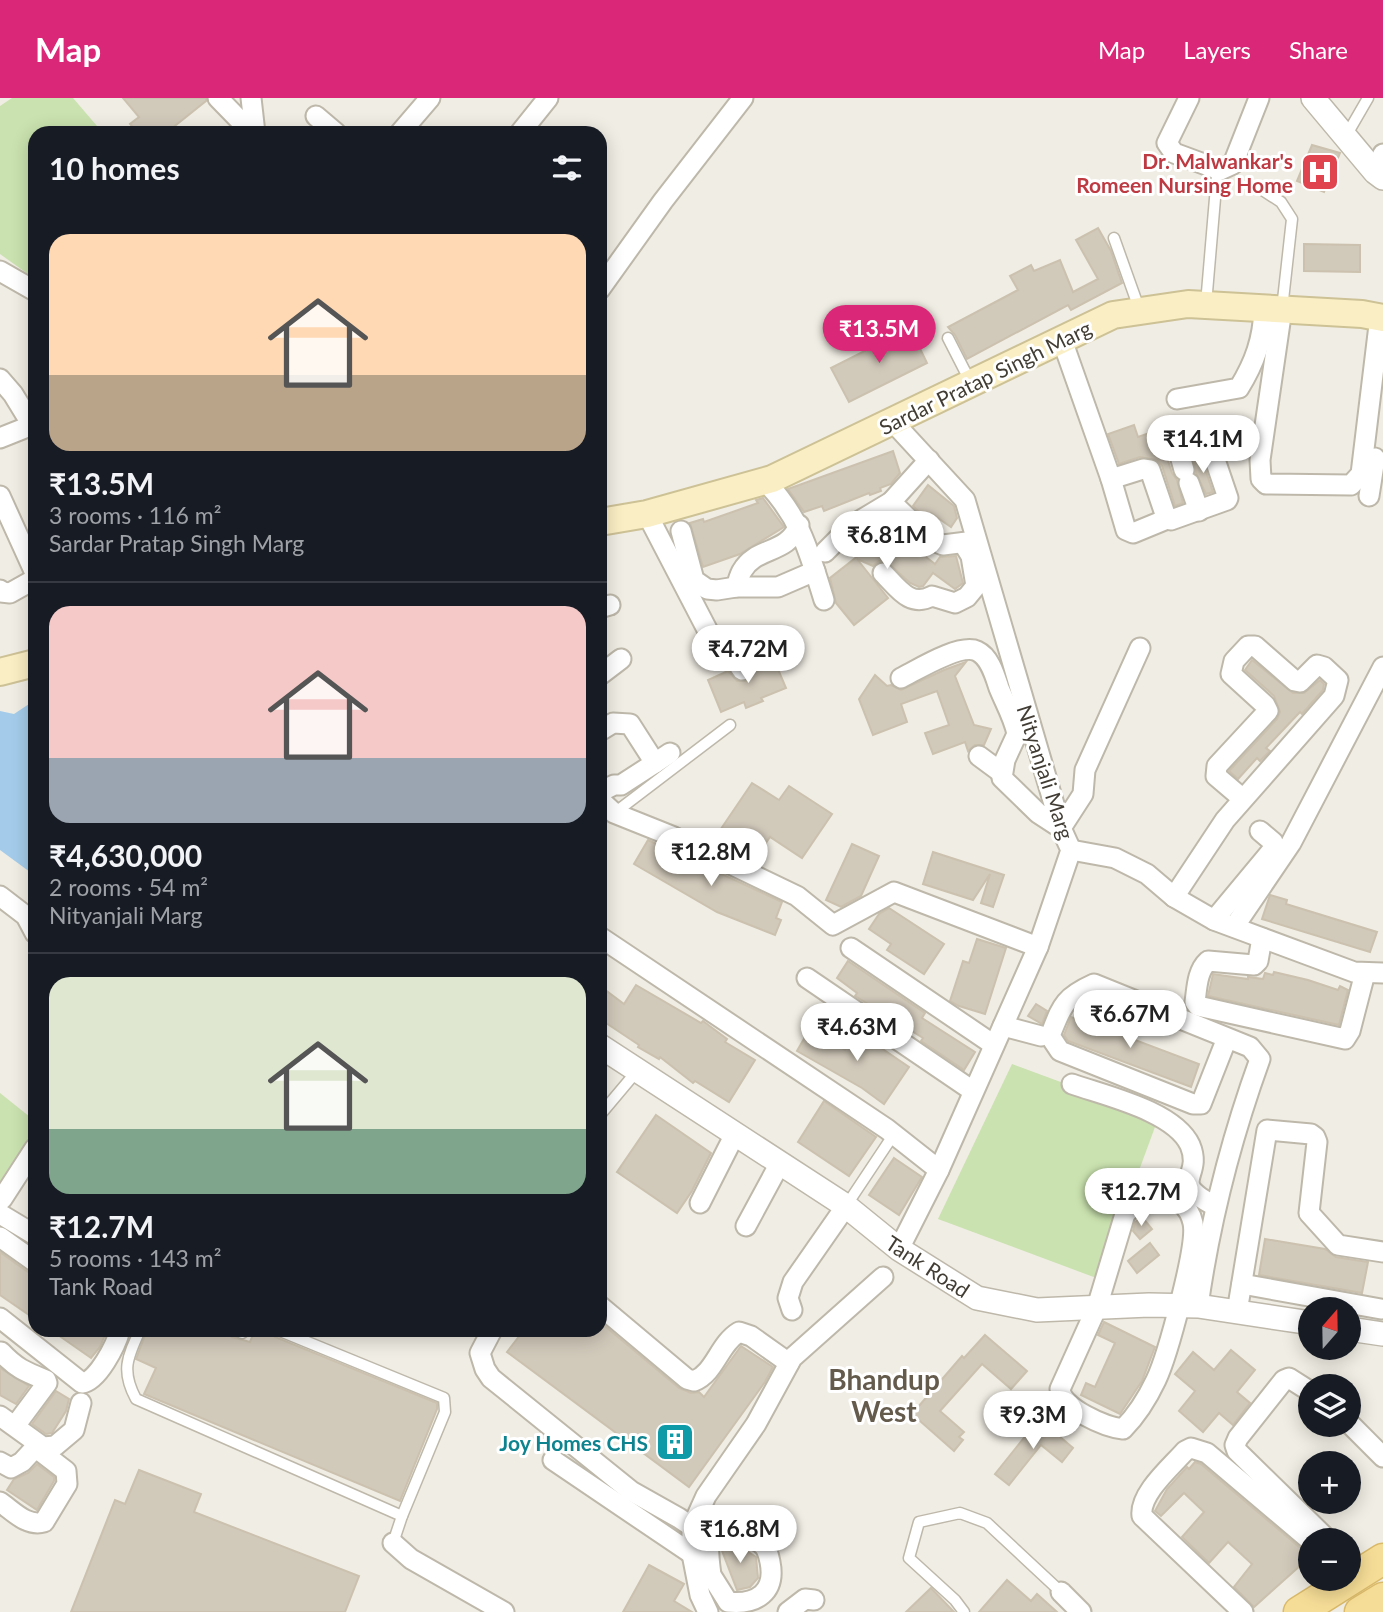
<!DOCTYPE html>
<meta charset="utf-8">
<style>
body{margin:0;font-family:Lato,sans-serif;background:#20242c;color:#f1f3f6;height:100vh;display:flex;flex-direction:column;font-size:26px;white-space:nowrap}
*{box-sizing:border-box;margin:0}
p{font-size:23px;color:#9ea1a6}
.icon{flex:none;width:38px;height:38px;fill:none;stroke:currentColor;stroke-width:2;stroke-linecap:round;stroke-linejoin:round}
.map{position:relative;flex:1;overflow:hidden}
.sheet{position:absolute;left:28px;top:28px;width:579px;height:1211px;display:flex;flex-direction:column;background:#171b24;border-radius:21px;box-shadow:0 4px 18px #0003}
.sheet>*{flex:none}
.needle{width:46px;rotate:20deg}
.tools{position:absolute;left:1298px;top:1199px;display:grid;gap:14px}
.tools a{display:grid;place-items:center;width:63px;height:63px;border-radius:50%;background:#171b24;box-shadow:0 4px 18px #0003;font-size:35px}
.price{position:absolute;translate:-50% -60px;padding:0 16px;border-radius:24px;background:#fff;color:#222;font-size:23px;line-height:46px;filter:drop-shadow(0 2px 4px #0008)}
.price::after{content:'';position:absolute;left:50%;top:42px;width:21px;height:16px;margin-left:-10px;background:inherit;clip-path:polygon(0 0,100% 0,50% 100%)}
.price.active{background:#db2777;color:#fff}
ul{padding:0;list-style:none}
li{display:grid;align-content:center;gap:14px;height:371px;padding:0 21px}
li+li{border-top:2px solid #363941}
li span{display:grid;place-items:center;height:217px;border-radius:21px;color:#555}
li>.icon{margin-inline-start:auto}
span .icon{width:126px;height:126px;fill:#fffc;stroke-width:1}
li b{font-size:30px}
h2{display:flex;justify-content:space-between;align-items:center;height:84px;padding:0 21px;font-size:30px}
header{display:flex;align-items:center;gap:42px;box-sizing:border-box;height:98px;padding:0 35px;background:#db2777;color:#fff}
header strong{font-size:33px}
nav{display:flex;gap:38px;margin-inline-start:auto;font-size:24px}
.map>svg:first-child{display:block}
.green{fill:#cae2af}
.water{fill:#a4ccea}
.building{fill:#d1c9ba;stroke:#cbc1ae;stroke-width:2}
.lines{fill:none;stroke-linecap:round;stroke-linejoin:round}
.service-casing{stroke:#beb8aa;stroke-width:13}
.minor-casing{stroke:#beb8aa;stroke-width:23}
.tertiary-casing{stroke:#beb8aa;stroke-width:26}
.secondary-casing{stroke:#cdc196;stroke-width:30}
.primary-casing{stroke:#daba69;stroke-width:33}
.service{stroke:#fff;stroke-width:10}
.minor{stroke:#fff;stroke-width:19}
.tertiary{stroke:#fff;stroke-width:23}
.secondary{stroke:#faeec4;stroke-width:26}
.primary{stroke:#f6dd97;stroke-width:30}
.labels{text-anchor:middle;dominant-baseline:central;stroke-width:6;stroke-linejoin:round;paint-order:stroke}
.health-label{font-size:21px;font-weight:bold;fill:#be3a42;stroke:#fff;text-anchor:end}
.street-label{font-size:21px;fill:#423d34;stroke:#fff}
.culture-label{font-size:21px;font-weight:bold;fill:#0d838f;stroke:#fff;text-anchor:end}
.district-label{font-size:28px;font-weight:bold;fill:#645b4c;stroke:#fff}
</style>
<header>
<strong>Map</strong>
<nav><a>Map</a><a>Layers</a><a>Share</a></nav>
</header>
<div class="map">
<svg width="1383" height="1514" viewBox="0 0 1383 1514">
<rect width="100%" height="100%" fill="#f0ede4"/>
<g class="green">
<path d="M12,0H73L103,35H35V181L0,156V8Z"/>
<path d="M1012,966L1131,1010L1155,1029L1099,1181L938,1121Z"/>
<path d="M0,995L35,1023V1028L0,1090Z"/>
</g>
<path class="water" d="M35,602V771L30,774L0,752V613L14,616Z"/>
<g class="building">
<path d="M123,0H206V3L166,35H138L130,26L139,19Z"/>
<path d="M1312,47L1340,55L1324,94L1297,83Z"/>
<path d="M1098,130L1111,153L1122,185L1071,212L1068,207L967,261L955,237L948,229L1018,192L1010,178L1031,167L1034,173L1060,162L1073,194L1098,181L1076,142Z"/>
<path d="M1304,146L1360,147V174L1304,173Z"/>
<path d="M910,230L927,265L849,304L831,270Z"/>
<path d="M1134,327L1138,339L1158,332L1172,375L1177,382L1183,405L1175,408L1162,368L1157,362L1140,359L1119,366L1108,336Z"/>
<path d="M893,353L900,375L891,386L880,390L881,393L870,397L869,395L824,413L822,408L804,414L788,391Z"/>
<path d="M1201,359L1213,394L1206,396L1196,375L1194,361Z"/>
<path d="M928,387L954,408L957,420L951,429L931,415L926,421L913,408Z"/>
<path d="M763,400L784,429L740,456L703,469L690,425L703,421L704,424L758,405L756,402Z"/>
<path d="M889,419L911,440L908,445L935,466L940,459L956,458L963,485L955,491L933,475L923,488L919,489L910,485L887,464L879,463L873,468L857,461L888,500L854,527L836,505L830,480L868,450L862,446L877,427Z"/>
<path d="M771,555L786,590L761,600L763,603L746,610L744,604L721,614L708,582L728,573L737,583H748L754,572L751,564Z"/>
<path d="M1252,562L1293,595H1304L1320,582L1324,586L1323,592L1302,616L1300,614L1266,650L1270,653L1260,663L1257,660L1238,681L1229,673L1277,621L1280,614L1274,598L1245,572Z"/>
<path d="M966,564L955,578L974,627L991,631L984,647H975L968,653L965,644L933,656L925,635L949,627L937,593L901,606L907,624L873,637L859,601L875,577L887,588L891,587L901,592L944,572Z"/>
<path d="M752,685L779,702L789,688L832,716L802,760L770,739L753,764L712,744Z"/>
<path d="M648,742L782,804L776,820L781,822L775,837L717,814L634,766Z"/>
<path d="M852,746L879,758L861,798L841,809L826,802Z"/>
<path d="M933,754L1004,777L993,809L981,805L990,776L973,802L923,786Z"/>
<path d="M1270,797L1287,802L1286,806L1377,834L1370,854L1262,821Z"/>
<path d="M889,810L944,846L924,876L887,852L891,846L869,831L879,816Z"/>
<path d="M977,841L1006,850L985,916L959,908L950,903L963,863L969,865Z"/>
<path d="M848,863L925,915L922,920L975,954L964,972L921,943L923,940L855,898L857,895L837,880Z"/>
<path d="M1274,874L1308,882L1338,892L1340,888L1348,892L1339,927L1208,898L1213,876L1248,881V879L1263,881L1265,875L1273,877Z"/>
<path d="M636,887L701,925L703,923L727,941L725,944L755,962L729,1004L695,983L693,985L660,959L659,961L638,949L639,947L600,921V888L624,906Z"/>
<path d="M1036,906L1047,913L1042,926L1028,918Z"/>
<path d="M1106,913L1117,917L1111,933L1199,966L1191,989L1068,943L1064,937L1071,919L1100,929Z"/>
<path d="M809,932L845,952L856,933L909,969L884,1006L862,990L797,953Z"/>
<path d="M824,1003L876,1039L849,1078L798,1044Z"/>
<path d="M656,1017L711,1055L692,1093L677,1115L617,1074Z"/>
<path d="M894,1060L922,1079L899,1117L869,1097Z"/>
<path d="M1142,1119L1152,1131L1140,1141L1133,1133L1135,1124Z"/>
<path d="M1265,1141L1325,1151L1336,1159L1368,1164L1362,1195L1259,1177Z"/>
<path d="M1150,1145L1159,1157L1137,1175L1128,1163Z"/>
<path d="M0,1154L28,1174L35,1176V1221L0,1197Z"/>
<path d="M600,1224L679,1290L691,1295L699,1294L704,1299L741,1248L773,1269L765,1284L689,1389L507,1254L524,1232H600Z"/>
<path d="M1104,1224L1155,1249L1142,1283L1120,1316L1081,1297L1086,1285L1095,1289L1115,1245L1098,1237Z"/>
<path d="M51,1232H107L100,1249L91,1260Z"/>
<path d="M147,1232H223L232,1239L250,1244L255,1232H269L275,1239L437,1305V1311L400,1403L144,1296L156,1270L136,1261Z"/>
<path d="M985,1237L1027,1273L1011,1291L982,1266L940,1313L964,1334L959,1339L963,1342L954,1353L912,1316L962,1258L964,1260Z"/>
<path d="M1231,1252L1255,1272L1237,1294L1250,1305L1233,1327L1219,1315L1203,1334L1179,1313L1195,1293L1175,1276L1193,1254L1214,1272Z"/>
<path d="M0,1270L29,1288L16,1306L0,1297Z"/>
<path d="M56,1293L69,1301L66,1313L52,1335L46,1336L32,1326Z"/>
<path d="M1039,1321L1073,1350L1062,1364L1041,1347L1009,1387L995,1376Z"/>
<path d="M1195,1364L1201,1366L1303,1452L1311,1455V1458L1254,1509L1234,1489L1252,1466L1228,1444L1209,1465L1182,1439L1204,1414L1184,1395L1161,1418L1155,1413L1167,1391L1187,1369L1189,1371Z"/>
<path d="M37,1366L54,1379V1383L37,1412L7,1392L14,1381L28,1375Z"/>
<path d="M139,1372L201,1396L194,1414L359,1478L345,1514H71L115,1402L125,1406Z"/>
<path d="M730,1442L756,1459L758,1480L750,1489L737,1492L721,1450V1445Z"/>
<path d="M649,1467L684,1486L674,1503L692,1514H623Z"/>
<path d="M1007,1482L1031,1503L1037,1496L1057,1514H979Z"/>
<path d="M931,1490L954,1514H906Z"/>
</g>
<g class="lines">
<defs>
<g id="service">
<path d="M1346,38L1368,0"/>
<path d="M1264,93L1281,104L1292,121L1282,211"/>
<path d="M1114,140L1140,213"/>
<path d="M1206,206L1217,77"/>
<path d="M948,240L971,285"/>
<path d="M621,710L730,627"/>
<path d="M600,1017L637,973"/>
<path d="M846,1108L894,1036"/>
<path d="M140,1232C127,1260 121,1273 136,1301L402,1418"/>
<path d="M235,1232L242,1235L246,1232"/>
<path d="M278,1232L444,1300L445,1314L402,1418L393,1445"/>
<path d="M964,1514L955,1502L909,1460L919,1424L960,1415L987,1425L1061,1494"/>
</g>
<g id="minor">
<path d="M218,0L252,35"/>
<path d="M251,0L255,35"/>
<path d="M1189,0L1167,45L1174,55L1220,72L1233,66L1259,0"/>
<path d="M316,18L336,35"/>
<path d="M400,35L430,0"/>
<path d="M520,35L548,0"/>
<path d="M1375,74L1383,56"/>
<path d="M0,173L35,193"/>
<path d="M600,191L663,103L743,0"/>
<path d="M1282,211L1260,362L1261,381L1266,386L1351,387L1361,376L1380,219"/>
<path d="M1062,242L1111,381L1143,371L1150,372L1166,419L1171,422L1227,402L1228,400L1209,344L1182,351L1179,354L1184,372"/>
<path d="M0,281L13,296L32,327"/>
<path d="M1177,301L1239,290C1255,264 1263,241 1264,211"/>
<path d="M893,324L965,402L1061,730L1071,752L1038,849L939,1072L899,1151"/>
<path d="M0,340L35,326"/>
<path d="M1111,381L1126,432L1133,435L1167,421"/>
<path d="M766,384C801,421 809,454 824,502"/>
<path d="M1189,385L1199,413"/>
<path d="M0,398L35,475"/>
<path d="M1369,398L1375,360"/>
<path d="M891,404L931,442L943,447L975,443"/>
<path d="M647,416L712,541C721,552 736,560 742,572"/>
<path d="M681,433L694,482L707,491L717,492L736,489H778L815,473"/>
<path d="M825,454L851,428L891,404L929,362"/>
<path d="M883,475C898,490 910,510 932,498L955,505L967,499L976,488L971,458L963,445"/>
<path d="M736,489C738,484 739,478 742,473C756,448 787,457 799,427"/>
<path d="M0,492L1,494L10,495L35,481"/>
<path d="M600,510L610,507"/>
<path d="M600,577L621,561"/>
<path d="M901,580C917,572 960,545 977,553C990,559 995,578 999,590C1005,605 1014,620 1017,636L1005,662L1002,680L1038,715L1061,730L1083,696L1085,672L1140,550"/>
<path d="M600,633L613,625L630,626L655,665L621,687H614L600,694"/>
<path d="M979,658L1002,675"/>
<path d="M655,665L670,655"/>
<path d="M600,702L614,715L674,739L797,798L833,827L894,794L1038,849"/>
<path d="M1071,752L1115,760L1147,776L1174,799L1214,822L1354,874L1383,875"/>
<path d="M0,798L26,818L35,835"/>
<path d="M1174,799L1225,722L1334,598L1338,582L1324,569L1317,567L1300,584L1295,583L1255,548H1248L1234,563L1231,576L1265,607L1268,613L1217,668L1216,678L1243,701"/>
<path d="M1214,822L1273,751V744L1260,733"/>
<path d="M1234,829L1291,745L1383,569"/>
<path d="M600,839L887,1031L939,1072"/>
<path d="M1262,840L1258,863L1254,867L1208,863C1197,873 1197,890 1195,904L1198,908L1345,941L1350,933L1365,875"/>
<path d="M851,850L994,947"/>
<path d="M807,880L973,993"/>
<path d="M1003,928L1041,938"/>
<path d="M1072,986C1106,998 1174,1013 1190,1047C1204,1080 1166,1083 1215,1108"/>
<path d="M1159,1097C1176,1098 1189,1107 1193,1125C1198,1148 1167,1259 1156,1282C1147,1301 1137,1317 1123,1331C1105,1329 1061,1310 1060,1291L1097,1209L1125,1116L1137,1104Z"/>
<path d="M2,1101L35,1050"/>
<path d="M700,1105L735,1036"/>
<path d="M0,1116L35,1137"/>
<path d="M746,1128L780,1065"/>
<path d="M0,1139L35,1164"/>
<path d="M1242,1186L1381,1211"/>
<path d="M600,1208L687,1281L694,1283C715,1275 719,1246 739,1234L751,1238L789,1265"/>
<path d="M1198,1208C1210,1123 1231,1041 1260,961L1250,949L1094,886C1063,900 1062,908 1050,938L1060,953L1193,1006H1201L1227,940"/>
<path d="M792,1212L788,1200L793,1184L846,1108"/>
<path d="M1237,1214L1267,1032L1311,1036L1315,1039L1317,1044L1309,1115L1338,1147L1383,1154"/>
<path d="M0,1220L82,1285C98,1283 116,1247 120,1232"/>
<path d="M492,1232L480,1255L485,1271L491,1280L631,1393L679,1420L710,1441"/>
<path d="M1,1254C17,1271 26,1274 46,1282L47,1285L15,1328"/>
<path d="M1311,1294L1289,1280L1284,1282L1238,1340L1235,1347L1237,1353L1328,1442"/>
<path d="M0,1318L43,1349L55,1348L74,1332L81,1305"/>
<path d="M1349,1325L1383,1359"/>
<path d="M553,1362L692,1456"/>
<path d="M0,1364L11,1370L22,1364L34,1351L40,1353L66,1373L67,1386L44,1424C27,1429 13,1413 0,1404"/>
<path d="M393,1445L411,1461L504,1514"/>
<path d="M697,1477H711L728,1504C757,1507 776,1494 770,1464C769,1459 768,1453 764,1448C756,1440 731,1428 720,1424C704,1435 709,1460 711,1477"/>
<path d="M1061,1494L1081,1514"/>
<path d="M708,1514L700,1497L692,1456V1429L706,1398L756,1326L792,1260L883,1179"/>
<path d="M788,1514L805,1501L814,1502"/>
<path d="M1243,1514L1142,1418C1139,1396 1171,1369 1185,1353L1191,1350L1207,1355L1311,1443"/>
</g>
<g id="tertiary">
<path d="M1313,0L1375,74L1383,80"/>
<path d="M600,948L846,1108L899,1151L977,1200L1037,1212L1149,1207L1198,1208L1311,1225"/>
<path d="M1349,1231L1383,1236"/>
</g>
<g id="secondary">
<path d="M600,424L647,416L772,381L1113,217L1188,206L1362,216L1383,220"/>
<path d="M0,574L35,565"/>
</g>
<g id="primary">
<path d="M1299,1514L1383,1461"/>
<path d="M1360,1514L1383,1500"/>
</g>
</defs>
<use href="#service" class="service-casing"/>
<use href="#minor" class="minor-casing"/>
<use href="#tertiary" class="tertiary-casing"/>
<use href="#secondary" class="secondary-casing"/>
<use href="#primary" class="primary-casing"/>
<use href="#service" class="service"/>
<use href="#minor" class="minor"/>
<use href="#tertiary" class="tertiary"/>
<use href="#secondary" class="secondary"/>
<use href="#primary" class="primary"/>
</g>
<defs>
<symbol id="hospital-square" viewBox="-11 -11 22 22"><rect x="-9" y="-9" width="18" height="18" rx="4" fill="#e0444e" stroke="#fff"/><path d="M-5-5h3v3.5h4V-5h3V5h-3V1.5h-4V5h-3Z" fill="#fff"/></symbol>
<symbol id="building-square" viewBox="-11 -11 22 22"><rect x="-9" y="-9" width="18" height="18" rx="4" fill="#0f9aa8" stroke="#fff"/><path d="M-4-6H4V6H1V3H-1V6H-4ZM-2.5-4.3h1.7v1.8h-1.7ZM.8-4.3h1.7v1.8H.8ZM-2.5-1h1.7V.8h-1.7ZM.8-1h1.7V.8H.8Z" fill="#fff"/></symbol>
</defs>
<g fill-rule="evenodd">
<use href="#hospital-square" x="1298" y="52" width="44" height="44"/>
<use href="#building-square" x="653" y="1322" width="44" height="44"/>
</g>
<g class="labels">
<g class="health-label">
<text x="1293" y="62">Dr. Malwankar's<tspan x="1293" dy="24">Romeen Nursing Home</tspan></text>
</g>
<g class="street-label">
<text transform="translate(985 279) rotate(-26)">Sardar Pratap Singh Marg</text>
<text transform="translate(1046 674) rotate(72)">Nityanjali Marg</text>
<text transform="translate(928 1168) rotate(33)">Tank Road</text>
</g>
<g class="culture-label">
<text x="648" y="1344">Joy Homes CHS</text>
</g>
<g class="district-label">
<text x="884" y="1281">Bhandup<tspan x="884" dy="32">West</tspan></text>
</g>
</g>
</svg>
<div class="tools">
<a><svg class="needle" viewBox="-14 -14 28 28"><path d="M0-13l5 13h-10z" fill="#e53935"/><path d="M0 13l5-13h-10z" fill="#9ea1a6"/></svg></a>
<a><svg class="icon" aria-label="layers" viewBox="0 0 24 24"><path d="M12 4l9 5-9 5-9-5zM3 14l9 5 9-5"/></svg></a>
<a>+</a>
<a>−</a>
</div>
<b class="price active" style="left:879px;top:267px">₹13.5M</b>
<b class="price" style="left:1203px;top:377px">₹14.1M</b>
<b class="price" style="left:887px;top:473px">₹6.81M</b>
<b class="price" style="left:748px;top:587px">₹4.72M</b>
<b class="price" style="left:711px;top:790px">₹12.8M</b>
<b class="price" style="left:1130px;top:952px">₹6.67M</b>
<b class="price" style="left:857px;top:965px">₹4.63M</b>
<b class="price" style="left:1141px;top:1130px">₹12.7M</b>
<b class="price" style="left:1033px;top:1353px">₹9.3M</b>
<b class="price" style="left:740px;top:1467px">₹16.8M</b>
<section class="sheet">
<h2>10 homes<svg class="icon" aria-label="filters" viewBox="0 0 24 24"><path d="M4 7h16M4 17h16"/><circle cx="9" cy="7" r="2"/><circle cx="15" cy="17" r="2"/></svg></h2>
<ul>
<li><span style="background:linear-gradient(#ffd9b3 65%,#b9a48a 0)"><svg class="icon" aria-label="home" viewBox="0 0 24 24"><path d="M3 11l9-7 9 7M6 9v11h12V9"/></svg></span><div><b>₹13.5M</b><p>3 rooms · 116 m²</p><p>Sardar Pratap Singh Marg</p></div></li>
<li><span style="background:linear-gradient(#f6c9c9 70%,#9aa5b1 0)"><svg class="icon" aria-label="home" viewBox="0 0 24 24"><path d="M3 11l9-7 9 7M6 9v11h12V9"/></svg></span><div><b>₹4,630,000</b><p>2 rooms · 54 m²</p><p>Nityanjali Marg</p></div></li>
<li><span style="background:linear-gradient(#dfe7d0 70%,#7fa58c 0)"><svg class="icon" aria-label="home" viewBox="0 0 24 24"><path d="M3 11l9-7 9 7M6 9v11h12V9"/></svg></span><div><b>₹12.7M</b><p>5 rooms · 143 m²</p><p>Tank Road</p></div></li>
</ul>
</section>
</div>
